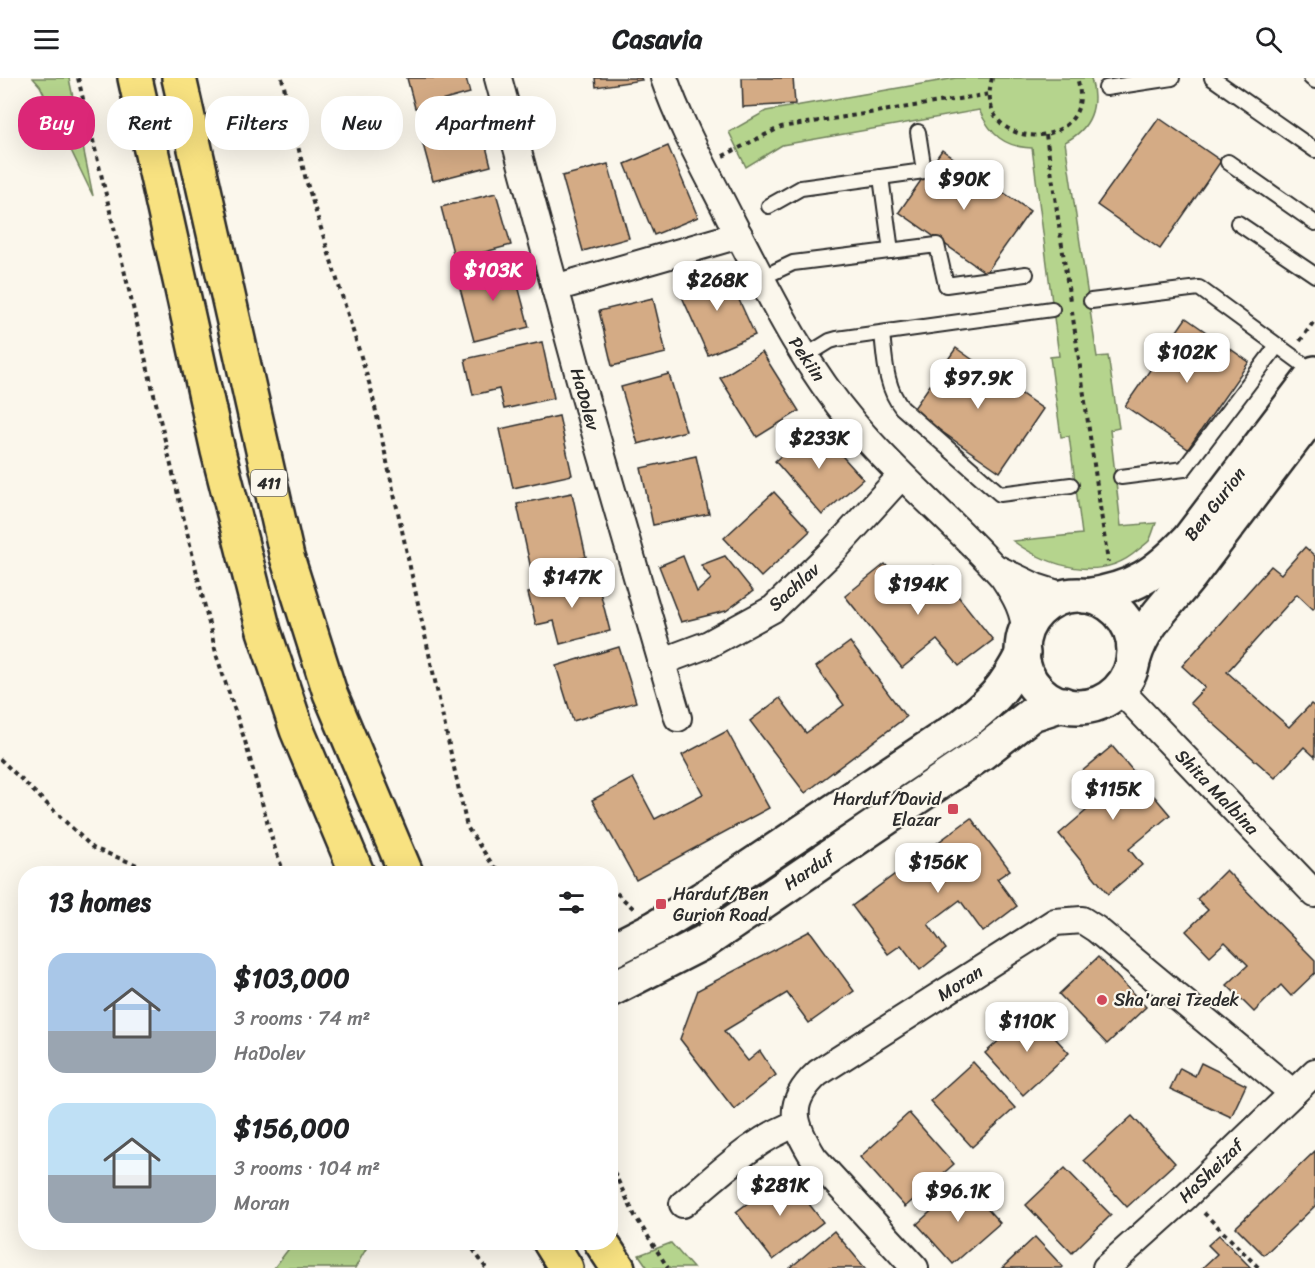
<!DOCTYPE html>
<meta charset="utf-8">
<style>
body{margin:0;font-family:Sriracha,sans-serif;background:#f6f6f6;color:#202124;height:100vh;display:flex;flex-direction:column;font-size:22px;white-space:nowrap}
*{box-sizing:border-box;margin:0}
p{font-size:20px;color:#757577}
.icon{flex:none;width:33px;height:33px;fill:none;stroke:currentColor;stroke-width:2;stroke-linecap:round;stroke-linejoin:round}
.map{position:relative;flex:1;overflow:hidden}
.details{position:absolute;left:18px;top:788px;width:600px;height:384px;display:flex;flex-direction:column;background:#fff;border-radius:24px;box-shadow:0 6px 24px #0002}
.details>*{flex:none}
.guide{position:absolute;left:18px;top:18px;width:600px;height:54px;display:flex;gap:12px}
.price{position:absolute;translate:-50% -51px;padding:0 14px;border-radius:12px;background:#fff;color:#222;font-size:20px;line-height:39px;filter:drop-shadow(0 2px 3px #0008)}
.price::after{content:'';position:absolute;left:50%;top:36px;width:18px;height:14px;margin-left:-9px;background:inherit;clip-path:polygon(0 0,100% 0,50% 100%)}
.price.active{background:#db2777;color:#fff}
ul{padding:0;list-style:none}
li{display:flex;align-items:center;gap:18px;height:150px;padding:0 30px}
li span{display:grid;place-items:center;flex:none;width:168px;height:120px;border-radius:18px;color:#555}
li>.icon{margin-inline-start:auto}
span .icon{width:72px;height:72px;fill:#fffc;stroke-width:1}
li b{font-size:26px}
h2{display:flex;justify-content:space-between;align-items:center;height:72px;padding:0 30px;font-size:26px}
.chip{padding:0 21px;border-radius:24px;background:#fff;box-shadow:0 6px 24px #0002;font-size:21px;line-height:54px}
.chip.active{background:#db2777;color:#fff}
header{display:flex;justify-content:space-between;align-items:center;height:78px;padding:0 30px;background:#fff;font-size:27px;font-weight:700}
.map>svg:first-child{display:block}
.green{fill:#b5d48d;stroke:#70805c;stroke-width:1.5}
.building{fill:#d4ab85;stroke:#2b2b2b;stroke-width:1.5}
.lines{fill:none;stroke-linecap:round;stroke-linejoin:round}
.service-casing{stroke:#2b2b2b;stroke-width:18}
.minor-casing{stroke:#2b2b2b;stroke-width:30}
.tertiary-casing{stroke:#2b2b2b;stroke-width:38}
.primary-casing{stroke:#2b2b2b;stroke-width:38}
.path{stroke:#2b2b2b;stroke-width:4;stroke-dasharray:4.5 4.5;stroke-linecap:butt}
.service{stroke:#fbf7ec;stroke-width:14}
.minor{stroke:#fbf7ec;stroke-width:26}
.tertiary{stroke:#fbf7ec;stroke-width:33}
.primary{stroke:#f8e281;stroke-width:33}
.poi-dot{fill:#d1495b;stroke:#fbf7ec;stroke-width:2}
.labels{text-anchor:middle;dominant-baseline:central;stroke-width:4.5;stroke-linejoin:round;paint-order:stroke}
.shield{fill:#fbf7ec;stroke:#696865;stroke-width:1.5}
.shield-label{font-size:16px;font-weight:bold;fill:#2b2b2b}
.street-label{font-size:18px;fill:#2b2b2b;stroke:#fbf7ec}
.poi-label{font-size:18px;fill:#2b2b2b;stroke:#fbf7ec;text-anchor:start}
</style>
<header><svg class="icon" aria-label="menu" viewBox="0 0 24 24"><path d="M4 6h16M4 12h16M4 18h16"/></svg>Casavia<svg class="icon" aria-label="search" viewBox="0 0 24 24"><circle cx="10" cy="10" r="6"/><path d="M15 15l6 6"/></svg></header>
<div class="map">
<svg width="1315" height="1190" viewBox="0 0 1315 1190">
<rect width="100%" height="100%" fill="#fbf7ec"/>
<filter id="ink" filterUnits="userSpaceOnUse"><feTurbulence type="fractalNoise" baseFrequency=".0167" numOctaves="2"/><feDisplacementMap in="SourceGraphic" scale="12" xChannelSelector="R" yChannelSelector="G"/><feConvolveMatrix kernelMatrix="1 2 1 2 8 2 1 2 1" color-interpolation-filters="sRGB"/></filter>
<g filter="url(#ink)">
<g class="green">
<path d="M33,0H69L93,118L40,8Z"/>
<path d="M956,0H1091C1099,28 1091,51 1065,64L1097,279L1108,278L1119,350L1110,352L1121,448L1156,445C1154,450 1152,458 1149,463C1146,466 1142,469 1138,472C1101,505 1049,489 1013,463L1082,456L1069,358L1061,359L1050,279L1059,278L1032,70C1004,69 991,57 979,32L782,67L746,89L729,54L766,33Z"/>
<path d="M294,1164H370L355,1190H274Z"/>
<path d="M671,1165L693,1190H648L639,1177Z"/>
</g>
<g class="building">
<path d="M407,0H466L470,15L415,30Z"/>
<path d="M595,0H641L642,2L596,9Z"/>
<path d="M742,0H793L795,26L743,29Z"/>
<path d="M477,33L491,88L433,103L418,48Z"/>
<path d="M1159,40L1221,83L1160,171L1097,127Z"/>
<path d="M668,68L698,139L654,157L625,86Z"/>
<path d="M942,72L1030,133L986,195L899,134Z"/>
<path d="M608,86L629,160L583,173L562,98Z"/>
<path d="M496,115L511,167L455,182L441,129Z"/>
<path d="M512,185L529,249L474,263L457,199Z"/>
<path d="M725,191L755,257L708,277L679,212Z"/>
<path d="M653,220L666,275L612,288L599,233Z"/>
<path d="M1186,240L1249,284L1188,371L1125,328Z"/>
<path d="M542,264L554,320L504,331L499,311L473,317L465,281Z"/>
<path d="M956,270L1043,331L1000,394L912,333Z"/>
<path d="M762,274L799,333L757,359L720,300Z"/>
<path d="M669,296L686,353L638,366L621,309Z"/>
<path d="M559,338L572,397L513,410L500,351Z"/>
<path d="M815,348L863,401L822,437L775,383Z"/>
<path d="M696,378L709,436L653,447L641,390Z"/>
<path d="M774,414L810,453L761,499L724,460Z"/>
<path d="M572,415L586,479L531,491L517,426Z"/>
<path d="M1305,469L1315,478V529L1313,531L1297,516L1227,594L1289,649L1311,626L1315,629V679L1304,669L1275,700L1190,625L1205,609L1182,588L1271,488L1281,496Z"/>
<path d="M683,478L697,514L711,501L701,487L725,478L753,513L726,533L681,544L659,488Z"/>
<path d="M885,486L905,511L934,488L993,562L959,588L937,562L902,590L845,518Z"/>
<path d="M596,498L610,553L560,566L554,543L536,547L528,515Z"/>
<path d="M850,564L906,639L805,715L750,643L780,620L806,655L844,627L816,589Z"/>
<path d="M619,569L636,624L573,643L556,588Z"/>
<path d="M727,653L769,730L636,802L592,722L633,700L655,741L703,716L682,677Z"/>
<path d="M1112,668L1170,737L1129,771L1142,787L1108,816L1059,756L1101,720L1080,695Z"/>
<path d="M971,740L1010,792L997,801L1017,828L983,854L960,822L928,846L946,871L920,892L901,867L888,876L852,828Z"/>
<path d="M1226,792L1315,882V895L1291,918L1281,907L1254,934L1227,907L1248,887L1225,864L1210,878L1186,853L1208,832L1197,821Z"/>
<path d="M810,853L854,913L809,945L787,915L724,953L748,983L760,973L776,997L734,1031L680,961L698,912Z"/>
<path d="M1098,879L1146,929L1107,966L1059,916Z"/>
<path d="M1031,934L1069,975L1023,1017L985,975Z"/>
<path d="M973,984L1015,1030L972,1069L930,1023Z"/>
<path d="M1201,985L1246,1007L1231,1039L1170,1011L1180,990L1195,998Z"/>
<path d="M909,1035L954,1086L905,1129L860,1079Z"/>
<path d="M1132,1038L1175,1085L1127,1129L1084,1082Z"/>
<path d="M1315,1073V1128L1264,1177L1236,1149Z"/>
<path d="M1065,1090L1111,1137L1072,1175L1026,1127Z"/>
<path d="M786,1096L823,1144L773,1182L736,1134Z"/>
<path d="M963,1104L1000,1145L953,1186L917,1146Z"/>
<path d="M834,1153L865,1190H790Z"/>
<path d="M1219,1157L1251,1190H1202L1217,1176L1208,1167Z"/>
<path d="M1035,1159L1063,1189L1062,1190H1002Z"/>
</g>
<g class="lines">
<defs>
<g id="service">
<path d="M1212,0L1315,72"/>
<path d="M1311,0L1315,3"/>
<path d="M1106,10L1172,0"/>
<path d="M1228,84L1315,145"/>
<path d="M881,99L891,173"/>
<path d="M769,128L801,110L924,93L918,54"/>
<path d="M1238,145L1315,197"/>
<path d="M761,200L793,185L937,167L946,207L1026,196"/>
<path d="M1091,223L1199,210L1315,295"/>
<path d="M882,255C885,281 885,309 902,330L1000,416L1071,407"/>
<path d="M804,279L830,263L837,261L1052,231"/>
<path d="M1121,399L1184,391L1277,268"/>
</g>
<g id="minor">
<path d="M498,0L582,309L678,640"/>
<path d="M664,0C681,49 707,94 730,140C768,213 800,282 854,346C900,401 956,445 1003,499C1015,517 1026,535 1025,558"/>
<path d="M555,210L739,157"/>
<path d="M998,491L1036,509L1067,519"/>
<path d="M661,584L709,566L773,531L835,471L901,398"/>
<path d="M1119,611L1315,816"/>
<path d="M683,1126C719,1097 752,1062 796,1046"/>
<path d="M915,1190L814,1080C793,1046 785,1025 818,995L1055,844L1082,842L1096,851L1293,1015"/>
<path d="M1106,1190L1186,1118L1315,994"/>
</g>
<g id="tertiary">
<circle cx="1078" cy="573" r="56"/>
<path d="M1085,518C1134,511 1156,496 1189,461L1315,295"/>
<path d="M1134,580C1144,546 1169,525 1190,498C1232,443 1273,388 1315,333"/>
<path d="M610,873L655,850L702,821L961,648C993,623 1004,612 1023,575"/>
<path d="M610,912L704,864L982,675L1032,636L1063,626"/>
</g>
<g id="primary">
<path d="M135,0L218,373L264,553L297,652L357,795"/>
<path d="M179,0L287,479L330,615L406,795"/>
<path d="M550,1164L566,1190"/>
<path d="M601,1164L618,1190"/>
</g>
</defs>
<use href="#service" class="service-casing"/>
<use href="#minor" class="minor-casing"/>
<use href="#tertiary" class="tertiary-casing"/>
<use href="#primary" class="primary-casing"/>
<g class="path">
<path d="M78,0L217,579L245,663L274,768L284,795"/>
<path d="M282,0L306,102L371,311L467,749L494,789L505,795"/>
<path d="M992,0C971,79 1101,74 1077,0"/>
<path d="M1046,57L1070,223"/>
<path d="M723,78L781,49L990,16"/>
<path d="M1072,233L1108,484"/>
<path d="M1300,263L1315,242"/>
<path d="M0,681L93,770L158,795"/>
<path d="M610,809L634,831"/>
<path d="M610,1086L635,1138L668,1190"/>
<path d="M1204,1135L1259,1190"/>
<path d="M468,1164L486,1190"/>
</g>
<use href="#service" class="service"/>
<use href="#minor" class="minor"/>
<use href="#tertiary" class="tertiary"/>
<use href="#primary" class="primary"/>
</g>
</g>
<g class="poi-dot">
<rect x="947" y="725" width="12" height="12" rx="3"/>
<rect x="655" y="820" width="12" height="12" rx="3"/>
<circle cx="1102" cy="922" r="6"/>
</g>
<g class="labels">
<rect class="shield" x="251" y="392" width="36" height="26" rx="4.5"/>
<g class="shield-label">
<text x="269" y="405">411</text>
</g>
<g class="street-label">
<text transform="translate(807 281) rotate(56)">Pekiin</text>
<text transform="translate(585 321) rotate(74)">HaDolev</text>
<text transform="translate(1215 426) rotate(-52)">Ben Gurion</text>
<text transform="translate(794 509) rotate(-42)">Sachlav</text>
<text transform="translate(1217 714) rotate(46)">Shita Malbina</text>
<text transform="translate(809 792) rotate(-34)">Harduf</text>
<text transform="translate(960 905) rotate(-33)">Moran</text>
<text transform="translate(1211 1093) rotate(-44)">HaSheizaf</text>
</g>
<g class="poi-label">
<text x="941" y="721" text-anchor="end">Harduf/David<tspan x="941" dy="21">Elazar</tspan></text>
<text x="673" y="816">Harduf/Ben<tspan x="673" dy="21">Gurion Road</tspan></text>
<text x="1114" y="922">Sha'arei Tzedek</text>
</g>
</g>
</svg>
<b class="price" style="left:964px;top:133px">$90K</b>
<b class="price active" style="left:493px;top:224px">$103K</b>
<b class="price" style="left:717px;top:234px">$268K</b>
<b class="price" style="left:1187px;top:306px">$102K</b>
<b class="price" style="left:978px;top:332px">$97.9K</b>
<b class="price" style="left:819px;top:392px">$233K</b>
<b class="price" style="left:572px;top:531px">$147K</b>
<b class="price" style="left:918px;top:538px">$194K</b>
<b class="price" style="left:1113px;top:743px">$115K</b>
<b class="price" style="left:938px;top:816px">$156K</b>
<b class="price" style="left:1027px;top:975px">$110K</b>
<b class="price" style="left:780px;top:1139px">$281K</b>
<b class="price" style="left:958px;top:1145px">$96.1K</b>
<div class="guide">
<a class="chip active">Buy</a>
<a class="chip">Rent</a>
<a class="chip">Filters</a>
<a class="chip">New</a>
<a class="chip">Apartment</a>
</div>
<section class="details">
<h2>13 homes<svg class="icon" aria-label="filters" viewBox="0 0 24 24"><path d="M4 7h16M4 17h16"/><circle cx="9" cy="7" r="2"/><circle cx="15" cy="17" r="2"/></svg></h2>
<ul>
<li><span style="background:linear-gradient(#a9c7e8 65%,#9aa5b1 0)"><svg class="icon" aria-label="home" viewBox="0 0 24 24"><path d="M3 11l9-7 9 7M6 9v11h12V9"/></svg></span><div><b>$103,000</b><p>3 rooms · 74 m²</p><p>HaDolev</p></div></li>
<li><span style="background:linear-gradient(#bfe0f5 60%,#9aa5b1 0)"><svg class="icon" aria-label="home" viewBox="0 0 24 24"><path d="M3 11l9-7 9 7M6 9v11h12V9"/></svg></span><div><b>$156,000</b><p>3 rooms · 104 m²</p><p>Moran</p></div></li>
</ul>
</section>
</div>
